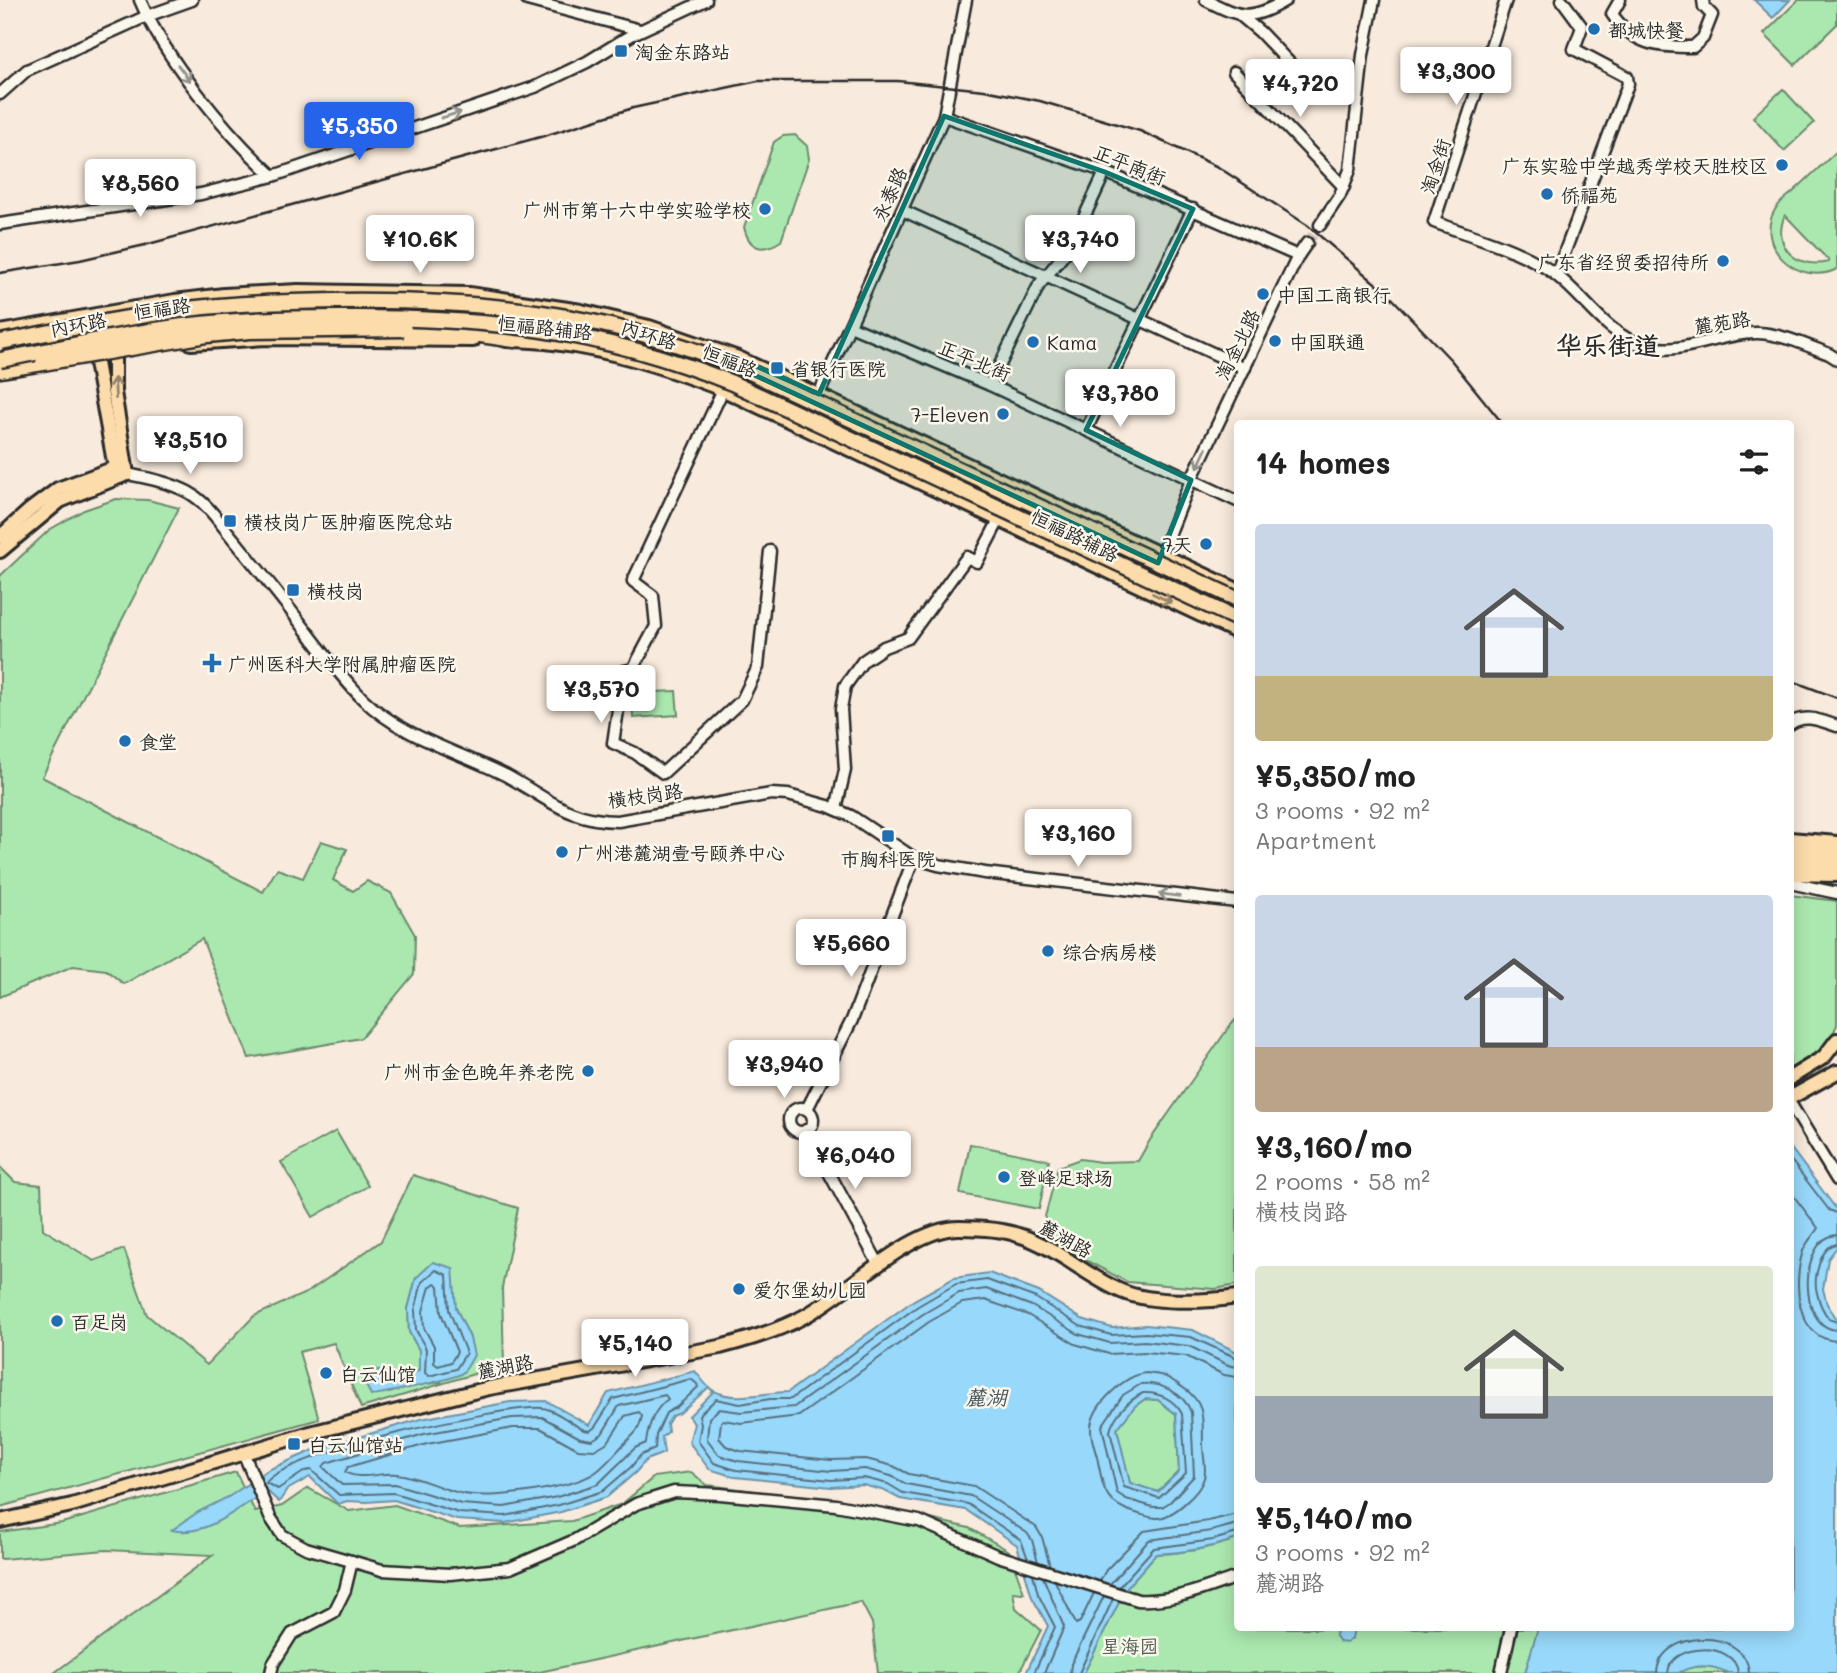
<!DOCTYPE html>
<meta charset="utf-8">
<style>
body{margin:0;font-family:Mali,"LXGW WenKai TC",sans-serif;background:#f2f2f2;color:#222;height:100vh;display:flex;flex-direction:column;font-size:26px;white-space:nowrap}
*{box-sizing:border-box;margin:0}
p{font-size:23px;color:#767676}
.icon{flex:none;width:38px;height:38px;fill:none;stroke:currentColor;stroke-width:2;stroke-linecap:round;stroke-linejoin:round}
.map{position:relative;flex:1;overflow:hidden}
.details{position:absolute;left:1234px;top:420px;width:560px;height:1211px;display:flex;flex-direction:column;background:#fff;border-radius:7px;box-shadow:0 4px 18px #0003}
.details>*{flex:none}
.price{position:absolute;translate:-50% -60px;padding:0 16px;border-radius:7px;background:#fff;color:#222;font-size:23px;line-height:46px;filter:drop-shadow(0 2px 4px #0008)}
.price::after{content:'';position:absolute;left:50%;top:42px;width:21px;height:16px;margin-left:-10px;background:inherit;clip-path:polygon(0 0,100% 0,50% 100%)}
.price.selected{background:#2563eb;color:#fff}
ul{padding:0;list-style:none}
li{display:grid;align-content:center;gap:14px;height:371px;padding:0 21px}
li span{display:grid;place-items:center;height:217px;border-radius:7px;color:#555}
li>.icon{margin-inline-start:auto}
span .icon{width:126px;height:126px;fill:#fffc;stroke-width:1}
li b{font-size:30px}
h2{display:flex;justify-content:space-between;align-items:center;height:84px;padding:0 21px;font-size:30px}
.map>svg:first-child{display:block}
.green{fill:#abe8af;stroke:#6b8a6d;stroke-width:2;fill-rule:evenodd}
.water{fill:#98d8fa;stroke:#6c93a7;stroke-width:2;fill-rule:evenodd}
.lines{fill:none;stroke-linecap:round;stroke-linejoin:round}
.shore{stroke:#57707e;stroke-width:2}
.minor-tunnel{stroke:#cfc4b9;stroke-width:10;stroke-dasharray:10 5;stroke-linecap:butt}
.minor-casing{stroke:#2b2b2b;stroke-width:15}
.major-casing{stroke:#2b2b2b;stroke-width:18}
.highway-casing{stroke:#2b2b2b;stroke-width:19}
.minor{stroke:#fbf7ec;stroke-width:10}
.major{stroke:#fddcac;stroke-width:12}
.highway{stroke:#fddcac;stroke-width:14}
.rail{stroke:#2b2b2b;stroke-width:2.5}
.highway-bridge-casing{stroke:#2b2b2b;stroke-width:19;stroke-linecap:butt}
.highway-bridge{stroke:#fddcac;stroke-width:14}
.oneway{stroke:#93918c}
.oneway2{stroke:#94846c}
.marked{fill:#0f766e;fill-opacity:0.2;stroke:#0f766e;stroke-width:5;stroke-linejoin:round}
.poi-dot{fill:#1f6fb2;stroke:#fbf7ec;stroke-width:2.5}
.labels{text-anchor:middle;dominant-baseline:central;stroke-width:5;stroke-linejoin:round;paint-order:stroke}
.poi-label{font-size:19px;fill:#2b2b2b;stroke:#fbf7ec;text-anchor:start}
.street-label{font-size:19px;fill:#2b2b2b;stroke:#fbf7ec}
.park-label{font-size:19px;fill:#4b5a4c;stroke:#fbf7ec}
.water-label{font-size:21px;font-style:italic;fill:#46565f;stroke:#fbf7ec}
.district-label{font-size:26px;font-weight:bold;fill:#2b2b2b;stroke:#fbf7ec}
</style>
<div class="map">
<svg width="1837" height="1673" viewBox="0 0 1837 1673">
<rect width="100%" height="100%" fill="#f8eadc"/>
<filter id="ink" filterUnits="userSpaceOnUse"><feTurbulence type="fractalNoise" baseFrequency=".0143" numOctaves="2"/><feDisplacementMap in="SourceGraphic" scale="14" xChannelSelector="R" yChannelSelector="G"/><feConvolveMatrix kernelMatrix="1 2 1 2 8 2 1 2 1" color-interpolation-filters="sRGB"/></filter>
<g filter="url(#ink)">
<g class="green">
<path d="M1798,0H1837V24L1795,65L1764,34Z"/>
<path d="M1783,89L1814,123L1784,151L1753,117Z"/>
<path d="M795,135L807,146L809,159L781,241C762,253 749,249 744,227L774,142L783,136Z"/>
<path d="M1837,151V269C1799,288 1752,246 1776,208C1780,202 1787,197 1792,193C1807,179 1822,165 1837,151ZM1785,215L1829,261V262C1797,270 1771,247 1785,215Z"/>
<path d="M116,499L148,500L179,508L42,777L263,892L277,869L303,878L321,841L347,849L333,880L353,891L367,881L391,893L415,935L414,974L361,1038L249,1058L202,939L124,984L106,970L73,966L0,997V576L49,530L84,510Z"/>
<path d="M676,691L678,715L633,718L632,693Z"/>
<path d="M1790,895L1837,901V1025L1827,1046L1790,1082Z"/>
<path d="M1237,1018V1285L1215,1289L1127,1282L1040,1236L1058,1167L1080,1159L1101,1162L1138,1161L1150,1140L1229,1027Z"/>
<path d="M336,1131L368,1186L313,1217L281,1162Z"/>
<path d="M970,1144L1049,1160L1039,1209L960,1194Z"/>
<path d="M0,1167L15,1182L41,1185L43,1229L94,1261L124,1249L147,1315L207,1365L254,1316L308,1292L381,1241L413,1175L518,1208L502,1288L504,1365L361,1408L334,1343L299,1352L319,1419L0,1507ZM416,1278L456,1308L470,1338L441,1382L416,1385L389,1393L378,1370L396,1377L419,1371V1350L409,1332L408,1309Z"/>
<path d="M1145,1399L1158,1400L1176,1414L1179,1471L1158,1492L1130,1483L1117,1429L1135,1406Z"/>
<path d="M236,1472L255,1512L282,1506L308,1488L349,1511L395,1505L460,1528L572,1521L622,1504L654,1477L691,1472L707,1485L870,1505L969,1528L1009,1551L1024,1593L1013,1592L1016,1608L1041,1630L1019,1673H878L872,1623L861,1602L535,1673H54L213,1555L106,1550L2,1559L0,1558V1532L62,1523Z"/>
<path d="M1237,1539V1628H1313L1314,1629L1335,1628L1336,1636L1354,1628H1538L1525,1673H1084L1126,1588L1156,1554C1184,1553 1211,1548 1237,1539Z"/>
<path d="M1715,1666L1728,1673H1678L1689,1667Z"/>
</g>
<g class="water">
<path d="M1754,0H1790L1773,18Z"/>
<path d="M1790,1147L1837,1210V1247L1828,1259L1823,1289L1827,1304L1837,1319V1673H1728C1711,1664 1694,1664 1678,1673H1525L1538,1628H1790Z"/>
<path d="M433,1262L453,1268L456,1308L470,1338L474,1355C471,1360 467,1369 462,1373C456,1379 383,1394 371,1395L362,1378L378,1370L396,1377L419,1371V1350L409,1332L408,1309L416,1278Z"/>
<path d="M989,1273L1039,1292L1082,1319L1112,1328L1146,1325L1193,1330L1237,1352V1539C1211,1548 1184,1553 1156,1554L1126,1588L1084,1673H1026L1048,1626L1032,1597L1017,1545L966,1510L900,1499L885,1491L863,1485L831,1487L735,1477L709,1469L689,1442L694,1424L689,1416L713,1392L709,1387L680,1413L672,1416L667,1424L668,1432L662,1437L664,1453L646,1460L636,1472L607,1497L561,1512L505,1523L457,1520L394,1500L367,1502L347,1501L338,1504L310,1477L287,1490L279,1502L268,1492C237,1506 208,1538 172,1530L198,1512L230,1496L268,1470L314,1450L421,1419L510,1402L546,1401L589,1425L608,1393L695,1371C700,1377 707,1388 714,1391C736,1402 765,1392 788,1392L914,1300L954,1278ZM1145,1399L1158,1400L1176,1414L1179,1471L1158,1492L1130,1483L1117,1429L1135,1406Z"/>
<path d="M1335,1628H1354L1352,1639L1346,1643L1340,1642L1336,1636Z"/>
</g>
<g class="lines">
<g class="shore">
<path d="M1790,1159L1829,1210L1837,1213"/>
<path d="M1790,1191L1818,1228C1814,1235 1806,1242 1803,1251C1793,1281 1795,1339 1837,1341"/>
<path d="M1837,1235C1799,1237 1797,1328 1837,1330"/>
<path d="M1837,1244C1820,1246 1813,1279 1817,1293C1819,1303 1823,1311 1829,1319L1837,1322"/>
<path d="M436,1270L447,1275L449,1310L466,1353L456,1369L429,1376L425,1373L426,1349L416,1330L415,1310L422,1282Z"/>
<path d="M435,1283L439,1286L441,1313L457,1352L451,1362L438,1366L434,1363V1346L424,1328L423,1311L430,1287Z"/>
<path d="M1146,1373C1167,1375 1169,1378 1185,1389C1207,1405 1202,1421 1203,1446C1203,1457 1207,1468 1204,1478C1200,1493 1172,1518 1157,1518C1150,1518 1143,1515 1136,1513C1102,1503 1104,1488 1097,1457C1094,1447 1090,1436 1091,1426C1094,1404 1125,1375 1146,1373Z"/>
<path d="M691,1379L697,1384L698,1387L677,1407L666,1413L656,1435L655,1449L641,1455L631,1467L603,1491L559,1505L505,1516L459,1513L394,1493L339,1495L311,1470L305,1471L278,1489L266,1483C282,1454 503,1405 542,1408C555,1409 572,1424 584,1430L590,1431L595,1427L613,1399Z"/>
<path d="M1141,1384C1160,1382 1184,1393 1191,1412L1194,1476L1170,1502L1162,1507H1153L1126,1499L1117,1493L1102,1426L1123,1395Z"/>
<path d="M1143,1393C1159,1392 1175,1400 1182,1414L1186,1473L1159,1498L1124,1487L1110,1431C1114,1415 1129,1400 1143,1393Z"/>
<path d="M665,1395L668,1399C654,1409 648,1427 646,1443L635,1448L598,1484L557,1497L504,1507L461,1504L395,1484L342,1485L323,1467L326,1463L424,1434L512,1418L542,1417L580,1438L592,1440L602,1434L619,1406Z"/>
<path d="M639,1412L642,1416C639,1431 636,1432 626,1442C616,1452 607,1464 596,1472C572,1489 493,1499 464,1494C442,1490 421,1477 397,1474C381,1472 359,1481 345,1472L348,1467L427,1444L513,1428H540L578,1449L594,1450L608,1442L625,1416Z"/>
<path d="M1028,1559L1021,1540L968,1504L903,1493L888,1484L864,1478L831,1480L736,1470L714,1463L698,1441L701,1425L699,1415L716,1399L740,1404L770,1399H791L918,1306L956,1284L987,1280L1036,1298L1080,1326L1111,1335L1146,1333L1191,1337L1237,1358"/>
<path d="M1038,1562L1032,1540L1027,1533L971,1496L906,1484L891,1476L865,1469L831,1471L738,1461L719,1455L707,1439L709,1418L719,1409L741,1412L794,1407L923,1314L959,1293L986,1289L1032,1306L1078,1334L1110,1343L1145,1341L1189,1346L1228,1365L1237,1367"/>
<path d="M1050,1566L1042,1537L1036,1527L974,1486L909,1474L893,1466L866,1459L831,1460L740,1451L726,1446L719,1438L721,1422L723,1420L741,1423L799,1416L929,1322L962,1303L985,1300L1028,1315L1075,1344L1109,1354L1145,1352L1186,1356L1224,1375L1237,1377"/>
<path d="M1033,1574L1038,1594L1055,1627L1034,1673"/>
<path d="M1043,1577L1064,1627L1044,1673"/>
<path d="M1055,1581L1076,1624L1080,1622L1094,1593"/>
<path d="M1100,1581L1106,1570L1144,1531L1208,1521L1237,1514"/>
<path d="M1110,1584L1149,1540L1211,1531L1237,1524"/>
<path d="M1119,1587L1154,1548L1213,1540L1237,1533"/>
<path d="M1070,1673L1071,1664L1104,1596"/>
<path d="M1079,1673L1113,1599"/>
<path d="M1657,1673C1659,1628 1747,1627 1749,1673"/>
<path d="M1668,1673C1670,1642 1736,1641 1738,1673"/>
</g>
<path class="minor-tunnel" d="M1307,243L1320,225"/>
<defs>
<g id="minor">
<path d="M140,0C165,59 226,133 273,176L535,87L587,62L633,34L706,0"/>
<path d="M527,0L640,30"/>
<path d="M1206,0C1241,18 1251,21 1286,0"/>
<path d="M1506,0L1434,222C1474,237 1522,249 1556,275C1586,298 1605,333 1642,345C1680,358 1720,332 1758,333C1782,334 1806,345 1829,354L1837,359"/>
<path d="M1620,0L1612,14C1634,46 1659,47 1693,47L1703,38L1712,15L1704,7L1703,0"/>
<path d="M1241,16L1260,32L1300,74"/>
<path d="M1234,72L1344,187"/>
<path d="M0,94L27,70L147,16L192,0"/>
<path d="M944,116L1105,172L1298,256"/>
<path d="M902,210L1245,368"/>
<path d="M0,224L201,194L273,176"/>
<path d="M1320,225L1340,195L1350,170L1363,55L1374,0"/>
<path d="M1556,275L1628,84L1627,77L1574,49L1582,27L1562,0"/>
<path d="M850,326L990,385L1237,501"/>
<path d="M736,362L633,581L653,596L656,626L633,669L624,671L613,743L635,753L663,773L742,700L758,667L770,551"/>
<path d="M990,385L1039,285L1066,252L1081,224L1105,172"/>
<path d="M819,394L944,116L966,0"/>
<path d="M1086,430L1193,209"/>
<path d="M127,474C147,478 169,482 188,492C208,503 221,525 236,542C258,569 280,596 302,625C321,650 340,676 363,699C403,738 458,751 507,776C547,798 569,821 618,821L771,794L788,795L828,806L851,816L914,858L938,865L985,873L1237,902"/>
<path d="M1152,578L1191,480L1298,256L1307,243"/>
<path d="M1790,724C1805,713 1821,721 1837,726"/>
<path d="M836,809L845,770L841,709L845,686L863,661L884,647L908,638L967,557L977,562L999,520"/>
<path d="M1790,883L1837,893"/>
<path d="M1790,1103L1837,1180"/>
<circle cx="801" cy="1120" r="12"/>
<path d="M807,1109L852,1020L914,858"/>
<path d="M806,1130L879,1265"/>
<path d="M243,1452L270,1517L282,1535L306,1548L382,1570L450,1574L510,1568L575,1540L636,1504L674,1492L720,1494L836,1505L919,1521L998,1556L1138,1600C1173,1602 1205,1588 1237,1577"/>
<path d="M271,1673L273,1664L292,1634L334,1612L345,1590L352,1561"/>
<path d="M1501,1673L1511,1628"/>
</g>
<g id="major">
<path d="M0,332L175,301L224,295L298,291L469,294L581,311L649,327L738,358L1237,590"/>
<path d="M506,340C580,340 655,363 724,390L1237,632"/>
<path d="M114,343V392L127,474"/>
<path d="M191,343L266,338L473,340"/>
<path d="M93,346L115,468"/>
<path d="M0,537L30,510L58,489L115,468L127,474"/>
<path d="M0,551L60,501L127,474"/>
<path d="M1790,839L1837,843"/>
<path d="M1790,855L1837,859"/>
<path d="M1790,874L1837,875"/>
<path d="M1790,1078L1824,1057L1837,1040"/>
<path d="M1790,1098L1837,1072"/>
<path d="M0,1521L72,1505L310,1433L489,1388L720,1347C749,1339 778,1331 805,1316C849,1292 911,1227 960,1228C978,1228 1001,1229 1018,1235C1055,1246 1086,1276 1121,1291C1151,1304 1205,1302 1237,1297"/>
</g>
<g id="highway">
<path d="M404,329L467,333L515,340"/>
<path d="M0,370L43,363"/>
<path d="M1790,846L1837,850"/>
<path d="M1790,864L1837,867"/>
</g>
</defs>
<use href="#minor" class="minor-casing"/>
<use href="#major" class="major-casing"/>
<use href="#highway" class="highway-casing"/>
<use href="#minor" class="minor"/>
<use href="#major" class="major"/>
<use href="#highway" class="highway"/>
<g class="rail">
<path d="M0,273L80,260L145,245L544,136L633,108L758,81H898L984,90L1040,101L1140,131L1218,167L1307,225L1388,294L1451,360L1503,424"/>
<path d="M1790,680L1837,698"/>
</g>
<defs>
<g id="highway-bridge">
<path d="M0,342C62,330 125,317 187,309C237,303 286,302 335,301C479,299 604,312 739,367L1237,599"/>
<path d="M0,360C61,348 121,334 183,326C236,319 289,318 342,318C486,317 597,329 732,383L1237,619"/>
<path d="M43,363L207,335L250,331L404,329"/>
</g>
</defs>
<use href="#highway-bridge" class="highway-bridge-casing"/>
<use href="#highway-bridge" class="highway-bridge"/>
</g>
<defs><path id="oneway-shaft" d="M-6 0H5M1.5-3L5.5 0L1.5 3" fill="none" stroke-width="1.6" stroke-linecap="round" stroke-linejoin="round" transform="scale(1.75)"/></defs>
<g class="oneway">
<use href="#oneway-shaft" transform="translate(184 73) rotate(53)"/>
<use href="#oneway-shaft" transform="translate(451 115) rotate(-17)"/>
<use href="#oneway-shaft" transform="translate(1202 458) rotate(115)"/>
<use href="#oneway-shaft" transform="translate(1169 895) rotate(-173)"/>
</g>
<g class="oneway2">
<use href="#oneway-shaft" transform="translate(115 388) rotate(-93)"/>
<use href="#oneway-shaft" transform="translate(1162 598) rotate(25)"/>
</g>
</g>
<path class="marked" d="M944,116L1105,172L1193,209L1086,430L1191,480L1158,563L735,366L738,358L819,394Z"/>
<g class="poi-dot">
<circle cx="1594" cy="29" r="7"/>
<rect x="614" y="44" width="14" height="14" rx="3.5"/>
<circle cx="1782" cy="165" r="7"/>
<circle cx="1547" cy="194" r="7"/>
<circle cx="765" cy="209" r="7"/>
<circle cx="1723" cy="261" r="7"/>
<circle cx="1263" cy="294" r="7"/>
<circle cx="1275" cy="341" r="7"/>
<circle cx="1033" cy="342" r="7"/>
<rect x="770" y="361" width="14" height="14" rx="3.5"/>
<circle cx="1003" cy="414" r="7"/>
<rect x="223" y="514" width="14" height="14" rx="3.5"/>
<circle cx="1206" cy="544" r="7"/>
<rect x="286" y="583" width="14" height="14" rx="3.5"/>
<path d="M208.5 652.5h7v7h7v7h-7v7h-7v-7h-7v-7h7z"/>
<circle cx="125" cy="741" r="7"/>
<rect x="881" y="829" width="14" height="14" rx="3.5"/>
<circle cx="562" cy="852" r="7"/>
<circle cx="1048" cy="951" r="7"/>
<circle cx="588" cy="1071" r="7"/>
<circle cx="1004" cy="1177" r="7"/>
<circle cx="739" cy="1289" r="7"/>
<circle cx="57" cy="1321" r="7"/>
<circle cx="326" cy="1373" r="7"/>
<rect x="287" y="1437" width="14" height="14" rx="3.5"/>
</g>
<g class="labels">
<g class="poi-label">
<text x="1608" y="29">都城快餐</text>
<text x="635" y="51">淘金东路站</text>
<text x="1768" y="165" text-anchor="end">广东实验中学越秀学校天胜校区</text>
<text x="1561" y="194">侨福苑</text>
<text x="751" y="209" text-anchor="end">广州市第十六中学实验学校</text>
<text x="1709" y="261" text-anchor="end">广东省经贸委招待所</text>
<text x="1277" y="294">中国工商银行</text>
<text x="1289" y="341">中国联通</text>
<text x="1047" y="342">Kama</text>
<text x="791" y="368">省银行医院</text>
<text x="989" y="414" text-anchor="end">7-Eleven</text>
<text x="244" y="521">横枝岗广医肿瘤医院总站</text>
<text x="1192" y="544" text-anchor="end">7天</text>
<text x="307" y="590">横枝岗</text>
<text x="228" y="663">广州医科大学附属肿瘤医院</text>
<text x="139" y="741">食堂</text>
<text x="576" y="852">广州港麓湖壹号颐养中心</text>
<text x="888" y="858" text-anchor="middle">市胸科医院</text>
<text x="1062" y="951">综合病房楼</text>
<text x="574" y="1071" text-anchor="end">广州市金色晚年养老院</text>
<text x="1018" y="1177">登峰足球场</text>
<text x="753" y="1289">爱尔堡幼儿园</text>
<text x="71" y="1321">百足岗</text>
<text x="340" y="1373">白云仙馆</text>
<text x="308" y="1444">白云仙馆站</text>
</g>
<g class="street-label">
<text transform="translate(1130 164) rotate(22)">正平南街</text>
<text transform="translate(1435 166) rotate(-72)">淘金街</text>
<text transform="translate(889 194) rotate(-66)">永泰路</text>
<text transform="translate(162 308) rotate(-8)">恒福路</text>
<text transform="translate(1722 322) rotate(-9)">麓苑路</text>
<text transform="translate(78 324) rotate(-11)">内环路</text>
<text transform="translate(545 327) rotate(6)">恒福路辅路</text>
<text transform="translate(649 334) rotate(17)">内环路</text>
<text transform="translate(1237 344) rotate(-64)">淘金北路</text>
<text transform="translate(730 360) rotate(22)">恒福路</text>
<text transform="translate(975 360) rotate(23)">正平北街</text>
<text transform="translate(1075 535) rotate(26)">恒福路辅路</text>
<text transform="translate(645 795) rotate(-8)">横枝岗路</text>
<text transform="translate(1066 1238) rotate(29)">麓湖路</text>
<text transform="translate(505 1366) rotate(-11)">麓湖路</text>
</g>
<g class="park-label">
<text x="1130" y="1645">星海园</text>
</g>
<g class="water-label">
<text x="986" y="1396">麓湖</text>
</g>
<g class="district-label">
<text x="1608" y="345">华乐街道</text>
</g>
</g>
</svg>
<b class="price" style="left:1456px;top:107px">¥3,300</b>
<b class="price" style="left:1300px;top:119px">¥4,720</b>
<b class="price selected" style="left:359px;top:162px">¥5,350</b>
<b class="price" style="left:140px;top:219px">¥8,560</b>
<b class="price" style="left:420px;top:275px">¥10.6K</b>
<b class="price" style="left:1080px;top:275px">¥3,740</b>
<b class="price" style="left:1120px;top:429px">¥3,780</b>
<b class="price" style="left:190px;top:476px">¥3,510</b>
<b class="price" style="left:601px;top:725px">¥3,570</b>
<b class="price" style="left:1078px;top:869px">¥3,160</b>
<b class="price" style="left:851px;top:979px">¥5,660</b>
<b class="price" style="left:784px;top:1100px">¥3,940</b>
<b class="price" style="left:855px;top:1191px">¥6,040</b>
<b class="price" style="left:635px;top:1379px">¥5,140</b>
<section class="details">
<h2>14 homes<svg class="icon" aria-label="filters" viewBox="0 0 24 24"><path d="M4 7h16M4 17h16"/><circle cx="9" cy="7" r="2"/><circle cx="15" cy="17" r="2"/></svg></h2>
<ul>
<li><span style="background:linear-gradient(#c9d6e8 70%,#c2b280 0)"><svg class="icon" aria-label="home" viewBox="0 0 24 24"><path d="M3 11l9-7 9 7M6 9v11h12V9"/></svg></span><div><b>¥5,350/mo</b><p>3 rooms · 92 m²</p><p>Apartment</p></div></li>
<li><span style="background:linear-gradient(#c9d6e8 70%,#b9a48a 0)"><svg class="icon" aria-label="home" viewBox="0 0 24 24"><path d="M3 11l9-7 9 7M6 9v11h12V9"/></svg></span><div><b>¥3,160/mo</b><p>2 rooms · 58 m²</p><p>横枝岗路</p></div></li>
<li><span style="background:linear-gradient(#dfe7d0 60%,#9aa5b1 0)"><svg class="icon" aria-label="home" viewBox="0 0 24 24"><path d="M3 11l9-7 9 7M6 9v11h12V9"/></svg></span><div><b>¥5,140/mo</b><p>3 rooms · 92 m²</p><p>麓湖路</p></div></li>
</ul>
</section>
</div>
